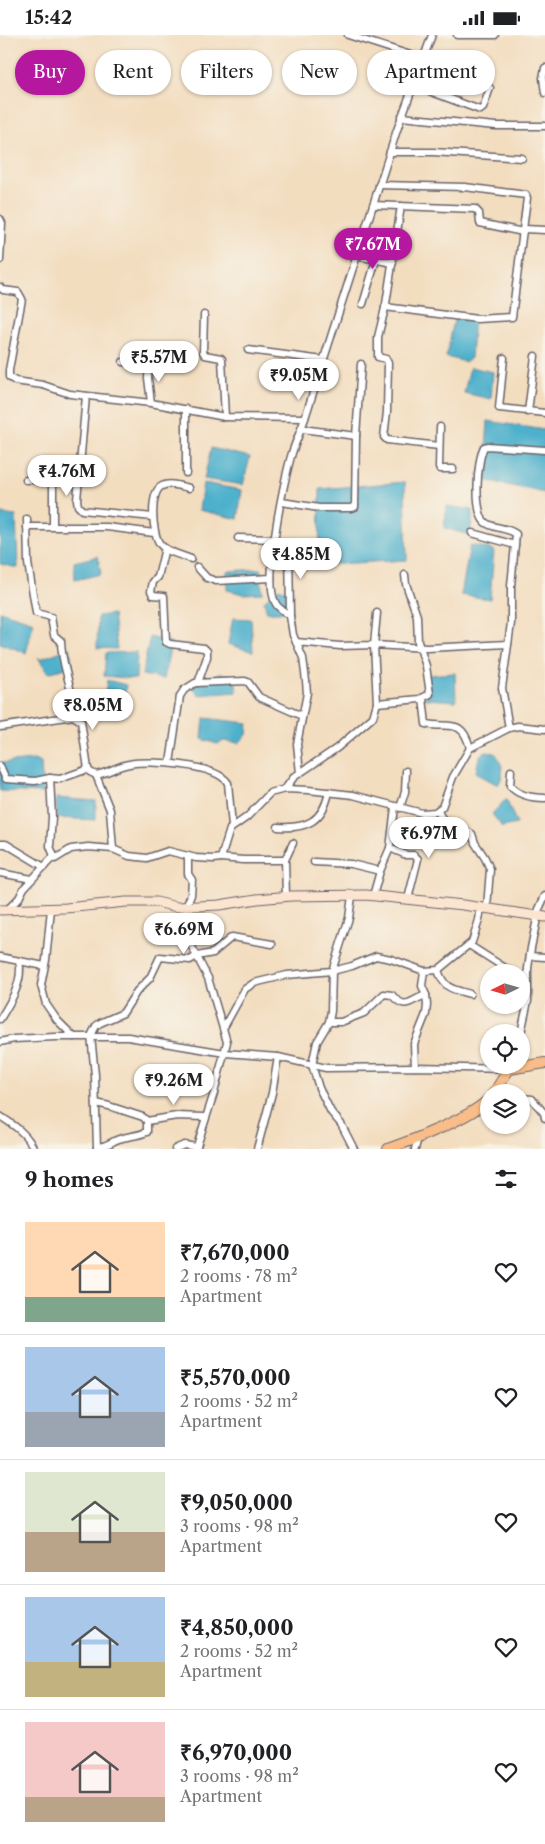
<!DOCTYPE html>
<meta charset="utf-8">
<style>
body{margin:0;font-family:"Libre Caslon Text",serif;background:#f2f2f2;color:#202124;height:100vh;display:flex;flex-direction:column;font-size:19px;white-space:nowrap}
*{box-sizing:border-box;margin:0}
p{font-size:16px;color:#757577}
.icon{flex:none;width:28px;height:28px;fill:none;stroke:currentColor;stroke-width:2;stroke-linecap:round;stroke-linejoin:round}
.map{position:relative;height:1114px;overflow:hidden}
.sheet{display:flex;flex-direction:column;background:#fff;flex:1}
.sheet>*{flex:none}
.top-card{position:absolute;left:15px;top:15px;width:515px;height:45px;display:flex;gap:10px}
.needle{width:32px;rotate:265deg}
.fabs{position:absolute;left:480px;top:929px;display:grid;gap:10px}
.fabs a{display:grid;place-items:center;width:50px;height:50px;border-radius:50%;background:#fff;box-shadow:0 1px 4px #0004;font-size:25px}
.price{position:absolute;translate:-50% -42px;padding:0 11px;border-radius:18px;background:#fff;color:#222;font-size:16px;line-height:32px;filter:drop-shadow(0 1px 2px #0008)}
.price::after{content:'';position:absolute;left:50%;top:30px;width:15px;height:11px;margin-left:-8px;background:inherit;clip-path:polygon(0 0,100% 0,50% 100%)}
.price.on{background:#b5179e;color:#fff}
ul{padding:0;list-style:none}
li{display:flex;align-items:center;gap:15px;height:125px;padding:0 25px}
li+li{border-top:1px solid #e0e0e0}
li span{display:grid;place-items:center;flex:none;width:140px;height:100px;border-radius:0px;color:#555}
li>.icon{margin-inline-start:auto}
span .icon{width:60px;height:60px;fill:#fffc;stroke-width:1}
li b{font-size:21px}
h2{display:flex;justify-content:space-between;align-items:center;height:60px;padding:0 25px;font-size:21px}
.tag{padding:0 18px;border-radius:22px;background:#fff;box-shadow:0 1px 4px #0004;font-size:18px;line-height:45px}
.tag.on{background:#b5179e;color:#fff}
.status{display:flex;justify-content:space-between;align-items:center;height:35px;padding:0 25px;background:#fff;direction:ltr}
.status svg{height:14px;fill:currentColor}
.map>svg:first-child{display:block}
.water{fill:#4db0cc;stroke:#386984}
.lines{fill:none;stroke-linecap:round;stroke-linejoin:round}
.street-casing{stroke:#6b6369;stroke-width:9}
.secondary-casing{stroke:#6b6369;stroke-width:11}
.primary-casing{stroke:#6b6369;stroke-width:12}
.street{stroke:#fff;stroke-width:6}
.secondary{stroke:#fce5d0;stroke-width:9}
.primary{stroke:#f8bd89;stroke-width:10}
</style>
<div class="status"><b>15:42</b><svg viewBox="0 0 49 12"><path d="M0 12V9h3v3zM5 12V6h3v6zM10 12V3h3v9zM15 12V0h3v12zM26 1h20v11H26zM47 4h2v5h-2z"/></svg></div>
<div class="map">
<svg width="545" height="1114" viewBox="0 0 545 1114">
<rect width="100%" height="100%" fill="#f7f3e8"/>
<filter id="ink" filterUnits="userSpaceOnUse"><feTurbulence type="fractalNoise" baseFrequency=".02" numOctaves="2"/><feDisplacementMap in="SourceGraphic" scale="10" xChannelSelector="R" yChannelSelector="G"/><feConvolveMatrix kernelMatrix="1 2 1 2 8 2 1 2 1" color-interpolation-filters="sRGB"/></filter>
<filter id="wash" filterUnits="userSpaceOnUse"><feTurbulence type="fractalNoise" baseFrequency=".0096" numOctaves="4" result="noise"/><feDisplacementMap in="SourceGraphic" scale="20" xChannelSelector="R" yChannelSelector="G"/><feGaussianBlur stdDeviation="1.12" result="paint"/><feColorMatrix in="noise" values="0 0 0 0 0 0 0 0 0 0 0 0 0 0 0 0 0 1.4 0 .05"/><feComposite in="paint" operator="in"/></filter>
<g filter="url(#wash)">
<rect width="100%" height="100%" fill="#f3ddbf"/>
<g class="water">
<path d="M455,281H474L471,323L466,327L446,322Z"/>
<path d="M470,332L493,337L491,364L464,358Z"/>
<path d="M488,386L545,395V458L484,445Z"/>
<path d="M211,413L250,422L243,450L204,444Z"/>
<path d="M405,447L407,525L319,530L320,454Z"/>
<path d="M203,448L242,455L238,484L199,475Z"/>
<path d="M447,471L473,475L470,500L444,493Z"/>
<path d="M0,479L16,481L18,533L0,529Z"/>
<path d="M470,510L494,515L490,564L461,560Z"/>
<path d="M98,521L101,539L75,545L74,527Z"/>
<path d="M261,534L262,558L244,559L227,555V536Z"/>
<path d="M279,553L291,558V577H267L264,566Z"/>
<path d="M0,576L34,587L26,618L0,608Z"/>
<path d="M113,579L117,614L97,613L98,581Z"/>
<path d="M233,583L251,584L253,617L228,609Z"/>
<path d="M150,602L171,608L164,644L142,640Z"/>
<path d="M70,613L72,631L48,638L38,622L40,624Z"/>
<path d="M137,617L136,644L104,641L106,618Z"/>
<path d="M221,638L235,642L237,657L199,660L189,648Z"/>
<path d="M455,638L456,666L426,664L427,640Z"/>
<path d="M107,645L126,650L123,675L104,670Z"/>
<path d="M204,683L248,688L247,700L239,708L224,706L217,709L202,704Z"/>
<path d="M486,717L495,718C503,728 505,739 498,750L476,738L479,721Z"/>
<path d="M34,725L41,728L43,758L0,756V728Z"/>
<path d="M56,763L96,766V785L57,783Z"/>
<path d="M506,764L517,789L502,792L492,779Z"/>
</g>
</g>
<g filter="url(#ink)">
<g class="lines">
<defs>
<g id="street">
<path d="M348,0L423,24"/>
<path d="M457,0H495"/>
<path d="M545,33L543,43L545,58"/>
<path d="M413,50L480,75L483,73L490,53"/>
<path d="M401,82L496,91H545"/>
<path d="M390,117H433L522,123"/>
<path d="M379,150L465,152L526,160L527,163L512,282L477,284L385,272"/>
<path d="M373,170L475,174L479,178L480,188L523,197"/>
<path d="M401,171L386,269L378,302V322L386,324L388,328L387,377L384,402L387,405L439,411"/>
<path d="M0,184L2,188L0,225"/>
<path d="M524,194L545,195"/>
<path d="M357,221L393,228"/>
<path d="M0,252L3,255L18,257L22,264L9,335V342L15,346L43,350L70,359L151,368L225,382L305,383"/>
<path d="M363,269L376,225"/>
<path d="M204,280L203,317L205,320L221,323L222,324L225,382"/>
<path d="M248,315L323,325"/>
<path d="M504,323L499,373L545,378"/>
<path d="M123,327H180"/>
<path d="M149,327L148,343L151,368"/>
<path d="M86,361L77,465L78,471L82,475L153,482"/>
<path d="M186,374V438"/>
<path d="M528,377L535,321"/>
<path d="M440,392L439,432L440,434H453"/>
<path d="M302,394L356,401"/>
<path d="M26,445L47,444L53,447V491"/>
<path d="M189,453C180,451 170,447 162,451C149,457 152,499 160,509C166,517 181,520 191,524"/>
<path d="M282,467L319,473H351L355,472L356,401L361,329"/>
<path d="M27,484L28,528L36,578L51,582L54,600L61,606C61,632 75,655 73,681L81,686L88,734L90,737L96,740C108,738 117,731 129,729C150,725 216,729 228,748L232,791"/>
<path d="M27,492H107L154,498"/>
<path d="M472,498L515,510"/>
<path d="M238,503L275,504"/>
<path d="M289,509L290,581"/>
<path d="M165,513L158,542L153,547L151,556L153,560L164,561L166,607L170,609L204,613L207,616V622L198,648"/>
<path d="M197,532L207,543L216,546L271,543"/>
<path d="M296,607L340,611L374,610L377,578"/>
<path d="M423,663L426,689C449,694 462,682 470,713"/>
<path d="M377,668L420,664L430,659L426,631L418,607L417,581L406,549L405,540"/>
<path d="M0,692L73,681"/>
<path d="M509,693L502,653L511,588V551L516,499C507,492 495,494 486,488C473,479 477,425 484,412L487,411L545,415"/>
<path d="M170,728L180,661L184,655L195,648L245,646L248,647L259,662L302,681"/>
<path d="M0,731L6,744L35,746L50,743L52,782L50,811L54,821"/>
<path d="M511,736L510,751C519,761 532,763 545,763"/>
<path d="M300,738L297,709L307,658L306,646L303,623L293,600L290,581C286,577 279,574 276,569C262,548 284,444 292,418C296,406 301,395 305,383L397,95L432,0"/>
<path d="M96,740L110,775L113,814"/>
<path d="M50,743L60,744L88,734"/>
<path d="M285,754L294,742L337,713L373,682L377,668L374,610L427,613L508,609"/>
<path d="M400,773L405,757L406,736"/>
<path d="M438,776C446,795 457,789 472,799L475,808L485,823L490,834L487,873"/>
<path d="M278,792C307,794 323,786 329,757"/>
<path d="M0,809H6L44,832"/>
<path d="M390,813L406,820H414L418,824L408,864"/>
<path d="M188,821V839L192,845L191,860L186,872L190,901L192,912L208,943L227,1007L214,1058L196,1114"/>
<path d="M221,823L243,825H285"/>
<path d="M314,827L351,829L380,836L390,813L395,772"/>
<path d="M0,838L32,844"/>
<path d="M286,861L285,825L293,808"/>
<path d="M352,861L349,883L332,936L331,976L329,987L317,1007L312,1030L319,1053L331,1077L341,1089L354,1114"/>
<path d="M373,861L380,836"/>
<path d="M51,874L46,925L41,950L46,969L57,985L74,1002"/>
<path d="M7,875L19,863L24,853L54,821L55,824L71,814L88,812L113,814L129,821L147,823L168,816L196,823L214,824L221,823L230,794L247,782L270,758L285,754L308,755L353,760L422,778L435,777L442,772L453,742L470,713L509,693L518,691L545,694"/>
<path d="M469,910L513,938"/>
<path d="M530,921L545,922"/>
<path d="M0,922L44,931"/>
<path d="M438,935C444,954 452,954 470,959"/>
<path d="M0,984C10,968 24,946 19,926"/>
<path d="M329,987H341L364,978L384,959L392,960C406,977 411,964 426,960"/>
<path d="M224,992L245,954L254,948L287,940L332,936L352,931L376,921L391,924L424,936"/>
<path d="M521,998L528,966V933L531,913L539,874L545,861"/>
<path d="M0,1007L14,1004L55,1002H128L225,1018L278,1022L326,1033L415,1032L509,1034L510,1031"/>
<path d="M415,1032L414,1009L426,979L427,970L426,960L422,951L424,936L438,935L472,907L479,885L481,872"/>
<path d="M521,1063L532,1064L544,1078L545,1083"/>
<path d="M96,1068L109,1071L143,1082L147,1086L177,1081L203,1082"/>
<path d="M0,1081C14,1090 27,1099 34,1114"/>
<path d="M97,1112C109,1111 110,1107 119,1104C129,1101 137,1101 147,1097V1086"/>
<path d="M97,1114L95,1040L91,1001L96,991L100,988L123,978L137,956L150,943L160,922L190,925L197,921L213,918L232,902L272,909"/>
<path d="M175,1114L184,1110L197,1112"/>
<path d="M257,1114L272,1058L278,1022"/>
<path d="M415,1114L418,1103"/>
</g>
<path id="secondary" d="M0,875L66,873L126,867H156L177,872L219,870L257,864L291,861L366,860L463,870L545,882"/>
<g id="primary">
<path d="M494,1058L509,1034L545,1028"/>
<path d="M388,1114C414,1105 470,1083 489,1064"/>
</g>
</defs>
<use href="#street" class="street-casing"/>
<use href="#secondary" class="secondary-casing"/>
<use href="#primary" class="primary-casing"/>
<use href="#street" class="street"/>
<use href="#secondary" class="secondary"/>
<use href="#primary" class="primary"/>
</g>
</g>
</svg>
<div class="fabs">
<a><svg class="needle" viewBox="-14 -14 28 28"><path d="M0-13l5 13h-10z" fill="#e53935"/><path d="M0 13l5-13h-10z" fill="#757577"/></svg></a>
<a><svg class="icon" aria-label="locate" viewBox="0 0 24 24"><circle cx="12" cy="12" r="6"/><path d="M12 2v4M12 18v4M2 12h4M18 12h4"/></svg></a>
<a><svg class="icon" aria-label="layers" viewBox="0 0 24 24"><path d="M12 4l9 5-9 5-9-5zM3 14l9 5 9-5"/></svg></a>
</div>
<b class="price on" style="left:373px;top:235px">₹7.67M</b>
<b class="price" style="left:159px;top:348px">₹5.57M</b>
<b class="price" style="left:299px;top:366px">₹9.05M</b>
<b class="price" style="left:67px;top:462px">₹4.76M</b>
<b class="price" style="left:301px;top:545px">₹4.85M</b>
<b class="price" style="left:93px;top:696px">₹8.05M</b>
<b class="price" style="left:429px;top:824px">₹6.97M</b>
<b class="price" style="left:184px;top:920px">₹6.69M</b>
<b class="price" style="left:174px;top:1071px">₹9.26M</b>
<div class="top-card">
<a class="tag on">Buy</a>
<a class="tag">Rent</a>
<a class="tag">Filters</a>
<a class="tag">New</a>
<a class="tag">Apartment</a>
</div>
</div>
<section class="sheet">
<h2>9 homes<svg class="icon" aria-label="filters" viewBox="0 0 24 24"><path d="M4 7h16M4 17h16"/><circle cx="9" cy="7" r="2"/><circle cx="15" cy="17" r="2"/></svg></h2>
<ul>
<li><span style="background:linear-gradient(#ffd9b3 75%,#7fa58c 0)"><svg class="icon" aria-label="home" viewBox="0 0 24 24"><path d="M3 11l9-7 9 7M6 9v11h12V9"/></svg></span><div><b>₹7,670,000</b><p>2 rooms · 78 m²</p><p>Apartment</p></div><svg class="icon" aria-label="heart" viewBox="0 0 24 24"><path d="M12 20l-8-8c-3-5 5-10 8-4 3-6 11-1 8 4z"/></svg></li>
<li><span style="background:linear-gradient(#a9c7e8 65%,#9aa5b1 0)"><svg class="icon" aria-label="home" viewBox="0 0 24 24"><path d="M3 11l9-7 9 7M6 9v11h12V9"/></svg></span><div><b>₹5,570,000</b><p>2 rooms · 52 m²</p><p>Apartment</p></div><svg class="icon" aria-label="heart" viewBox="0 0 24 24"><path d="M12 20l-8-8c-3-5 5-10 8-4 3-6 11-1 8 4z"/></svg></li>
<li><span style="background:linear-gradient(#dfe7d0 60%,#b9a48a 0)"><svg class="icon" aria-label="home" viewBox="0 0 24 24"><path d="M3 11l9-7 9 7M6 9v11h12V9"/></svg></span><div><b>₹9,050,000</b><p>3 rooms · 98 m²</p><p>Apartment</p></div><svg class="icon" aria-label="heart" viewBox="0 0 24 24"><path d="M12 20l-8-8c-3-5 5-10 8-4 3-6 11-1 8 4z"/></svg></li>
<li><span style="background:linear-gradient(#a9c7e8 65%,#c2b280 0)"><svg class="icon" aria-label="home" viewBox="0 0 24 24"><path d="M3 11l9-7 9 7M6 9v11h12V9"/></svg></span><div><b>₹4,850,000</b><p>2 rooms · 52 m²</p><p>Apartment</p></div><svg class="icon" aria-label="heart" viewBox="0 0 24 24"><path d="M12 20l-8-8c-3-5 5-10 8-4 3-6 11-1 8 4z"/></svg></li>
<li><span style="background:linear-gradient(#f6c9c9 75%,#b9a48a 0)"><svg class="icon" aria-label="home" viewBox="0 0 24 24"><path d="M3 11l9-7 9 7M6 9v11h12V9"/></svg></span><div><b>₹6,970,000</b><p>3 rooms · 98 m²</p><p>Apartment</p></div><svg class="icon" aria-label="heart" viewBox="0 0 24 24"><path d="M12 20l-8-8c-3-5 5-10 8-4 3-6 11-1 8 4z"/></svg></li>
</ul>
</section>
